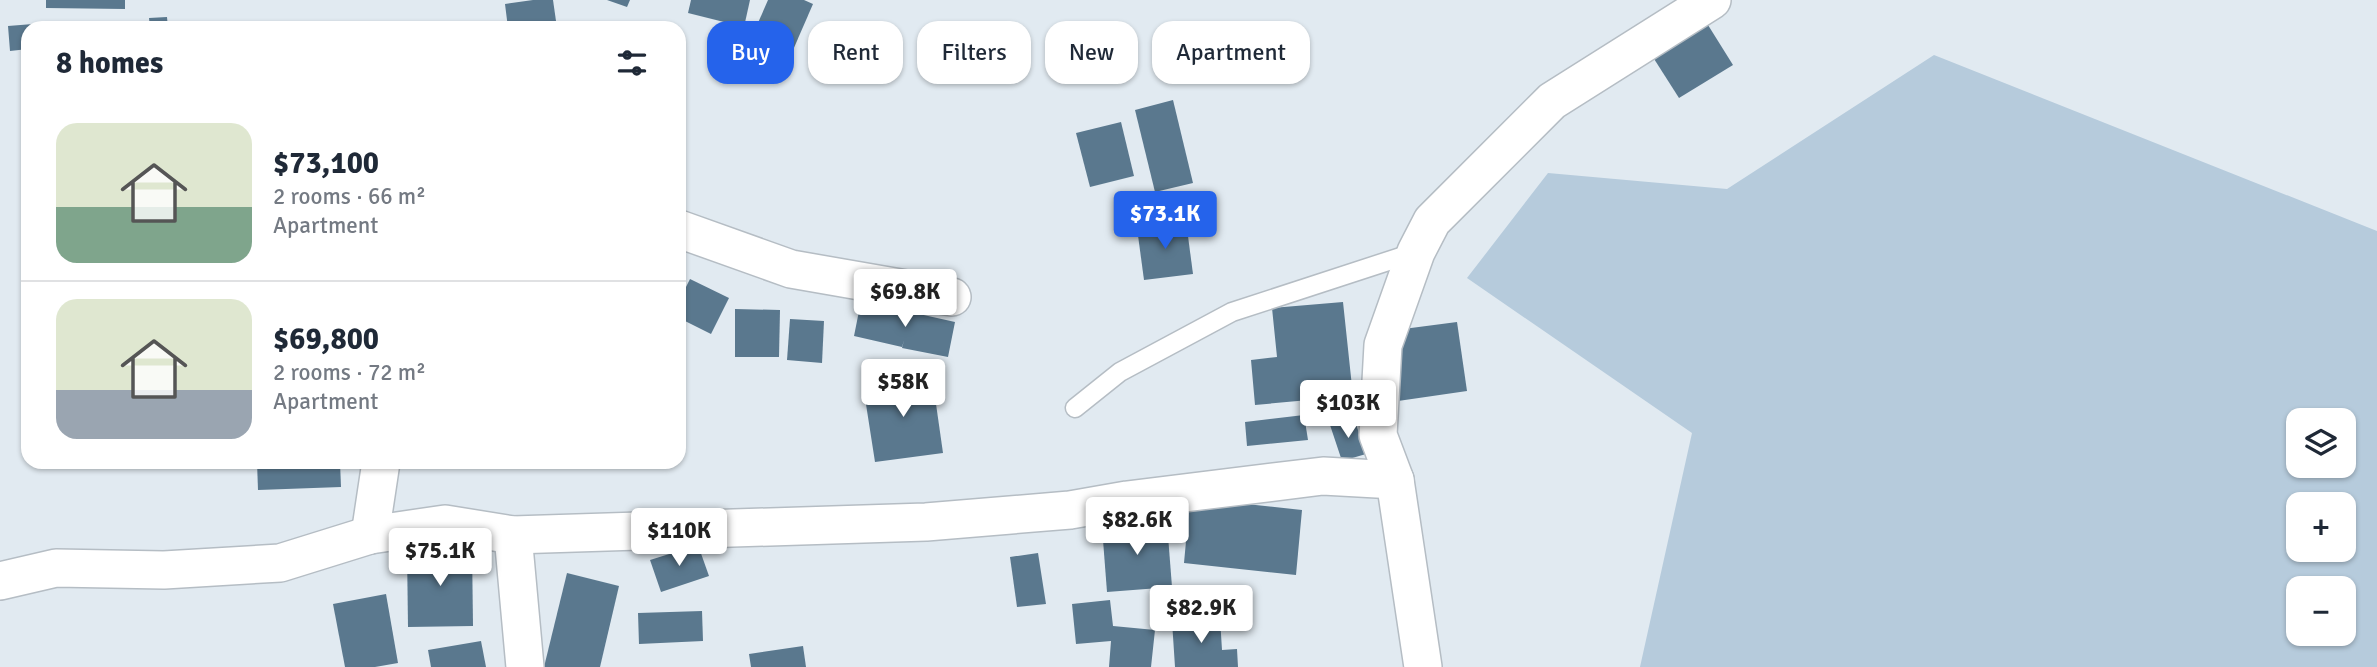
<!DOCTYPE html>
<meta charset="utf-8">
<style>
body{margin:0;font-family:Signika,sans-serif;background:#f2f2f3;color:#1f2937;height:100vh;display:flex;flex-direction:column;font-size:26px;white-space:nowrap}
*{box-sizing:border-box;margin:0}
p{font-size:23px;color:#747a83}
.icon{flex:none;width:38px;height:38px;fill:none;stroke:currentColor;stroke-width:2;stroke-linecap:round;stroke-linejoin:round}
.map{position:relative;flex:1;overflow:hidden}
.details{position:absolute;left:21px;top:21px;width:665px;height:448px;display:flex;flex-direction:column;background:#fff;border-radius:21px;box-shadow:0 2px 5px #0004}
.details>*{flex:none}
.banner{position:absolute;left:707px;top:21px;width:665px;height:63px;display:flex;gap:14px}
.fabs{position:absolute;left:2286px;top:408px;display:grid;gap:14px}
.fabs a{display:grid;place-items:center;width:70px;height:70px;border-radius:14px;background:#fff;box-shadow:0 2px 5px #0004;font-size:35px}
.price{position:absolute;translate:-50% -60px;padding:0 16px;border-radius:7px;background:#fff;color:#222;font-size:23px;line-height:46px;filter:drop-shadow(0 2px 4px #0008)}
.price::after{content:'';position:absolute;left:50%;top:42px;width:21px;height:16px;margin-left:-10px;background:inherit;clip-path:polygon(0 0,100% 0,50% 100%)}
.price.on{background:#2563eb;color:#fff}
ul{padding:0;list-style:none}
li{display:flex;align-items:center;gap:21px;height:175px;padding:0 35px}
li+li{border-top:2px solid #e0e1e3}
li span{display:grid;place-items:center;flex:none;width:196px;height:140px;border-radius:21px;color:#555}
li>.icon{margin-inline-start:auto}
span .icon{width:84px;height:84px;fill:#fffc;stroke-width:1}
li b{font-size:30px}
h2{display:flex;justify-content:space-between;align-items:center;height:84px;padding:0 35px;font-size:30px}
.tag{padding:0 24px;border-radius:21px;background:#fff;box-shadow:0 2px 5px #0004;font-size:24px;line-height:63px}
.tag.on{background:#2563eb;color:#fff}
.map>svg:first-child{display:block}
.green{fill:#b6cbdc;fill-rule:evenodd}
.building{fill:#5a788e}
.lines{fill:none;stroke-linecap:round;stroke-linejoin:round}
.lane-casing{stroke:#b5bdc4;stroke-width:21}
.street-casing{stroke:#b5bdc4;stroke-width:40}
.lane{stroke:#fff;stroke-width:18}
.street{stroke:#fff;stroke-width:37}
</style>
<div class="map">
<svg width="2377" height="667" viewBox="0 0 2377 667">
<rect width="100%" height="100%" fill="#e1eaf1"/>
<path class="green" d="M1934,55L2377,231V667H1640L1692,433L1467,278L1548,173L1727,189ZM2298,420H2343V466H2298ZM2298,504H2343V550H2298ZM2298,588H2343V634H2298Z"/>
<g class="building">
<path d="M46,0H125V9L46,8Z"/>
<path d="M533,0H553L557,28H508L505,4Z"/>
<path d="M607,0H630L627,7Z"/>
<path d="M691,0H750L744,27L688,13Z"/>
<path d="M768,0H804L813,4L793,50L754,32Z"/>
<path d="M167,17L168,28H150L149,18Z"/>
<path d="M1703,17L1733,65L1679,98L1649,51Z"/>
<path d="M33,24V28H28V49L10,51L8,26Z"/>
<path d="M1173,100L1193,183L1155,192L1135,110Z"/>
<path d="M1121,122L1134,176L1090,187L1076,133Z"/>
<path d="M1186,221L1193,274L1144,280L1137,228Z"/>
<path d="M690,279L729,298L711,334L679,318V301Z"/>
<path d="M861,301L955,322L948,357L902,348L904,340L902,347L854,336Z"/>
<path d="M1343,302L1353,396L1255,405L1251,360L1277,357L1272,308Z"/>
<path d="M735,309L780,310L779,357H735Z"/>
<path d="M790,319L824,321L822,363L787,360Z"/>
<path d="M1457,322L1467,391L1398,401L1388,331Z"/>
<path d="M932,376L943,453L875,462L863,385Z"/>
<path d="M1304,415L1308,440L1247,446L1245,422Z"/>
<path d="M1354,418L1366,454L1342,461L1330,425Z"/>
<path d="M257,462H340L341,487L258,490Z"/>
<path d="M1190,498L1302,510L1296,575L1184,563Z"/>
<path d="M1167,523L1172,587L1107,592L1102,527Z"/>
<path d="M698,545L709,576L661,592L650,560Z"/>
<path d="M472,548L473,626L408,627L407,550Z"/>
<path d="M1038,553L1046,604L1017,607L1010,557Z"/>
<path d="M567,573L619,586L600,667H544Z"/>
<path d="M386,594L398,663L375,667H345L333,604Z"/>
<path d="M1110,600L1113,626L1155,630L1151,667H1109L1111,641L1076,644L1072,604Z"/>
<path d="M702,611L703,641L639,644L638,613Z"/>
<path d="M1220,618L1222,650L1237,649L1238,667H1175L1172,621Z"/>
<path d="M481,641L486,667H431L428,650Z"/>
<path d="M803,646L806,667H751L749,654Z"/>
</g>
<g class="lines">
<defs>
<path id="lane" d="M1075,408L1120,372L1232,312L1416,252"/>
<g id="street">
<path d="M679,229L791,269L952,297"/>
<path d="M370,535L381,462"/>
<path d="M513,535L525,667"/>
<path d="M0,581L56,568L164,570L280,563L370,535L445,524L513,535L926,522L1070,510L1127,500L1323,476L1395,480"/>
<path d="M1423,667L1395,480L1378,435L1383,345L1416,252L1432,221L1552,101L1712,0"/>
</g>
</defs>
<use href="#lane" class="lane-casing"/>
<use href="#street" class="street-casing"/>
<use href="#lane" class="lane"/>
<use href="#street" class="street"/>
</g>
</svg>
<div class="fabs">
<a><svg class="icon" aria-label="layers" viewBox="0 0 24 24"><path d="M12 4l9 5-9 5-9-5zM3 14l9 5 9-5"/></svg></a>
<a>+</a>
<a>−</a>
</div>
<b class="price on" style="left:1165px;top:251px">$73.1K</b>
<b class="price" style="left:905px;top:329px">$69.8K</b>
<b class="price" style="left:903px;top:419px">$58K</b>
<b class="price" style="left:1348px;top:440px">$103K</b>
<b class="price" style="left:1137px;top:557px">$82.6K</b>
<b class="price" style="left:679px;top:568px">$110K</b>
<b class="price" style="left:440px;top:588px">$75.1K</b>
<b class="price" style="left:1201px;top:645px">$82.9K</b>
<div class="banner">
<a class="tag on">Buy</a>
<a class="tag">Rent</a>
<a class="tag">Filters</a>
<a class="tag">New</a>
<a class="tag">Apartment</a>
</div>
<section class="details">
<h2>8 homes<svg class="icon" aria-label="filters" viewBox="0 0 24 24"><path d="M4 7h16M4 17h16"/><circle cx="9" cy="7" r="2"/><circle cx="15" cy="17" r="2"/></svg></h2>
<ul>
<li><span style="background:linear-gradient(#dfe7d0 60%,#7fa58c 0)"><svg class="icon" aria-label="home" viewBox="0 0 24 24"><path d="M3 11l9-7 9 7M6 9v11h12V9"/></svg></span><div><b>$73,100</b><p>2 rooms · 66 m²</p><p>Apartment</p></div></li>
<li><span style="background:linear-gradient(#dfe7d0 65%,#9aa5b1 0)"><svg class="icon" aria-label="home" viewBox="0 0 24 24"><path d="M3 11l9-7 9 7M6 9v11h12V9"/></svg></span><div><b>$69,800</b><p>2 rooms · 72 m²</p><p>Apartment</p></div></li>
</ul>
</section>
</div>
